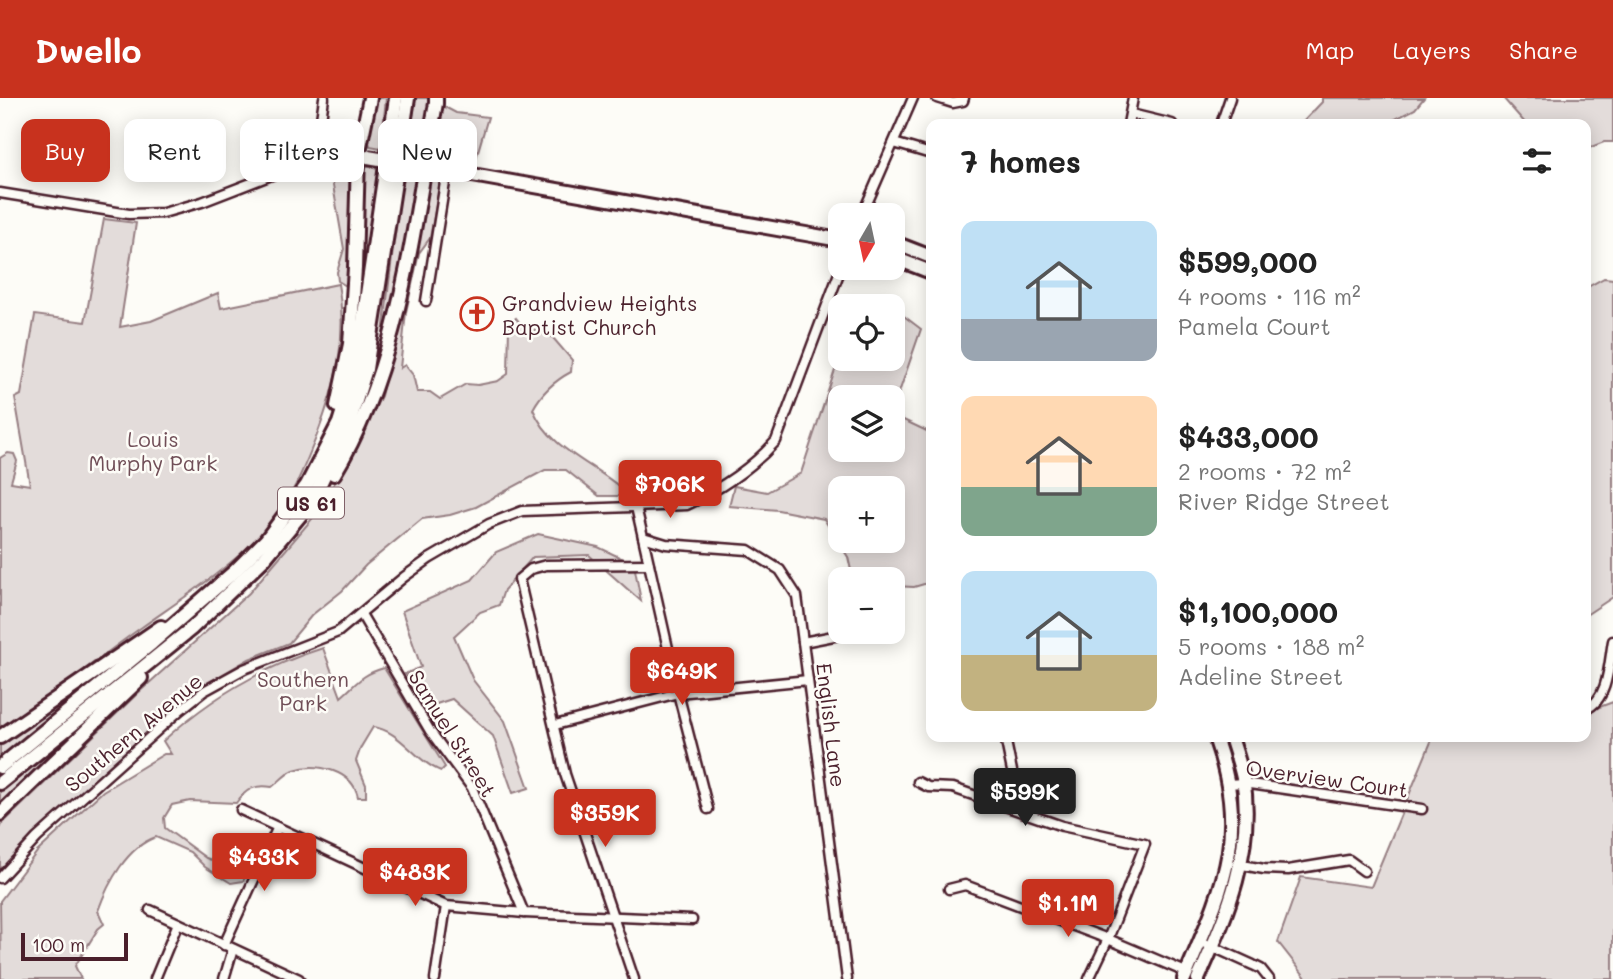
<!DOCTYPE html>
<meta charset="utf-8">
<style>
body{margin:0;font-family:Mali,sans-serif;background:#f2f2f2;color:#222;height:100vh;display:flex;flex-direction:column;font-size:26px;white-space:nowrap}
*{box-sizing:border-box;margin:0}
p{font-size:23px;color:#767676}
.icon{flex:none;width:38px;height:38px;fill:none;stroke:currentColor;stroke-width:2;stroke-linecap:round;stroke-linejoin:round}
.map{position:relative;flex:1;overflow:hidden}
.side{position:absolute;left:926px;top:21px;width:665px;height:623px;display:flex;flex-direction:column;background:#fff;border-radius:14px;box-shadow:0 4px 18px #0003}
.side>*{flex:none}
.banner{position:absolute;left:21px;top:21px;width:665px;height:63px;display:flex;gap:14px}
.needle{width:46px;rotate:189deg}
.buttons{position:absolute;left:828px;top:105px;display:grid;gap:14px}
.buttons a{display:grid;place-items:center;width:77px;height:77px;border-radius:14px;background:#fff;box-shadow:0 4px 18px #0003;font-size:35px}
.scale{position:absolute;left:21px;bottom:18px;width:107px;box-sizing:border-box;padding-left:7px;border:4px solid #4a1f2b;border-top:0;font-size:19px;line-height:24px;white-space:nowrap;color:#4a1f2b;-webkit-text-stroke:5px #fdfcf7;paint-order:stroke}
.price{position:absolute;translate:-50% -60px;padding:0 16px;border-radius:7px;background:#c8321e;color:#fff;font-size:23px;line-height:46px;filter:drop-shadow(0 2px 4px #0008)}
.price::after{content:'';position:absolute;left:50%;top:42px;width:21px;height:16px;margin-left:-10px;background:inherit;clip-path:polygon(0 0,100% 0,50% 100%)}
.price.on{background:#222;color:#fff}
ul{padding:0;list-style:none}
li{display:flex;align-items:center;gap:21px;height:175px;padding:0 35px}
li span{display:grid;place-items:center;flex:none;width:196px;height:140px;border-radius:14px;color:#555}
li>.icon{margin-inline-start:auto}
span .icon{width:84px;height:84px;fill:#fffc;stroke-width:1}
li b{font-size:30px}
h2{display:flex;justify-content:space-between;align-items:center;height:84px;padding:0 35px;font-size:30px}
.tag{padding:0 24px;border-radius:14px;background:#fff;box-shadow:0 4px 18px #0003;font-size:24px;line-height:63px}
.tag.on{background:#c8321e;color:#fff}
header{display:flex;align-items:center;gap:42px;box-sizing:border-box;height:98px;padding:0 35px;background:#c8321e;color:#fff}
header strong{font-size:33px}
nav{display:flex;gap:38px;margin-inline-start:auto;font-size:24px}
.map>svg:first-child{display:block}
.green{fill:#e3dcda;stroke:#967e82;stroke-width:2;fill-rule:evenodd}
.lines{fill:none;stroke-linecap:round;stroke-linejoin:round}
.minor-casing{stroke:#4a1f2b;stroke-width:13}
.primary-casing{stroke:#4a1f2b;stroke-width:18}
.trunk-casing{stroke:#4a1f2b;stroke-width:18}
.minor{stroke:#fdfcf7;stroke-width:8}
.primary{stroke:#fdfcf7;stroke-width:12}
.trunk{stroke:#fdfcf7;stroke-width:12}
.primary-bridge-casing{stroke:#4a1f2b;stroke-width:18;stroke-linecap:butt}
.primary-bridge{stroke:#fdfcf7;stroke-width:12}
.labels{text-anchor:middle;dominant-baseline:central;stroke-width:5;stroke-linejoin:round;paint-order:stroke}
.shield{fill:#fdfcf7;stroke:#806168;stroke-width:2}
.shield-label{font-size:19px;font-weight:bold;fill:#4a1f2b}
.poi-label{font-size:21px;fill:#4a1f2b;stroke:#fdfcf7;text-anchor:start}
.park-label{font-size:21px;fill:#704e57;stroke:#fdfcf7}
.street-label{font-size:21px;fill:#4a1f2b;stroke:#fdfcf7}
</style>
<header>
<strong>Dwello</strong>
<nav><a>Map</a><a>Layers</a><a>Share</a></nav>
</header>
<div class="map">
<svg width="1613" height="881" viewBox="0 0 1613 881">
<rect width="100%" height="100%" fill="#fdfcf7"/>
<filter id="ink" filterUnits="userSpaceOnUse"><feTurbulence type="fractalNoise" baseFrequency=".0143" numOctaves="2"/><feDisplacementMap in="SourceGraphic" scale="14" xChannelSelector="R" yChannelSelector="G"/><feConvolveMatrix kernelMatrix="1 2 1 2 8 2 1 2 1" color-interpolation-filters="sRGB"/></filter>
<g filter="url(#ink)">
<g class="green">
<path d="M374,0H386L381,50L370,48L368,40Z"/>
<path d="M416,0H432L423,57L407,54Z"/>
<path d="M1322,0H1424L1415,11L1386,26H1301L1322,4Z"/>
<path d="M1503,0H1613V44H1604L1586,51V26H1526Z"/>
<path d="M441,7L456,15L488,19L474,67L440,61L435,56Z"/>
<path d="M367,68L378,70L359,213L364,75Z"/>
<path d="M349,69L353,75L348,189L338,183L337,174L344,151L330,70Z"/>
<path d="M402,74L414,75L420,79L381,253Z"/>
<path d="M431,80H441L430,140L419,155L406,214L400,270L405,267L413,277L417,294H430L440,301L466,286L478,287L498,283L508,276L509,226L516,220L524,230L548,234L572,262L571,274C554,283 542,294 533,311C549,350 590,364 621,390V398H599L566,372H545L476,409L450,417L422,421L366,467L342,493L312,517L289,545L249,561L211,583L164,621L28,744L0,775V728L137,596L249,495L312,421L352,357L381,298Z"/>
<path d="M104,121L136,125L120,229L151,223L218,195L221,210L338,186C348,239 336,287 317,337C303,373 288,410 260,438C224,474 183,500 142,529C94,563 49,600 0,633V360L8,355L14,356L17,363L11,384L30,387L15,300L21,297L35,217L85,224Z"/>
<path d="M1604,180L1613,181V499L1586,517V190Z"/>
<path d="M883,201L892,208H856L858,203Z"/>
<path d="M892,209L921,231L893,312L892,299H840V352H892L893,317L931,335V484L914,489L893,488L892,481H853L848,459L824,421L778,412L729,408L734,388L767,394L801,375L840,257V261H892ZM840,390H892V443H840Z"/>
<path d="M538,436L598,449L634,466L641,503L589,457L533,459L504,492L499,507L480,514L454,538L473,582L505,623L529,690L513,695L493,638L452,601L430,608L405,576L421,569L402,513L472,482L496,454Z"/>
<path d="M323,550L341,599C357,585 362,576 384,570L445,669L441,673C416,664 400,632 373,629L361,649L356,663L366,687V699H358C353,673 317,664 294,672C286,675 279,684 272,689C255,686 246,691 236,705L190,703L172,707L164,720L165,730L206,760L222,766L252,761L249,774L243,783L231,785L205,769L190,754L156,739C127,749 108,785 98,813L104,826L98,831L75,868L81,881H1L0,803L37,754L103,693L164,656H171L163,643C210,600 262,569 323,550Z"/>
<path d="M104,574L0,660V645Z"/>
<path d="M1613,604V881H1307L1278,844L1301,779L1371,789L1433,639H1586V614Z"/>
<path d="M89,622L0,708V694Z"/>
</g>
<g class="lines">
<defs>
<g id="minor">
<path d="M937,0L953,5L963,3L964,0"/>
<path d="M1131,16L1172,26"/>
<path d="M1128,26L1133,0"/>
<path d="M1221,26L1230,0"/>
<path d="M894,45L931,56"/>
<path d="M318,59V43L324,0"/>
<path d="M0,95L129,116L163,115L202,104L318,59L358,58"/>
<path d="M862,117L913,0"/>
<path d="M426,203L447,72"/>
<path d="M636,409L643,439L666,446L748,452L780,472L797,498L847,881"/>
<path d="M643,439L678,595L708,711"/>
<path d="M361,516L430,633L472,690L524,815"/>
<path d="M892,526L894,525"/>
<path d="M803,544L854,534"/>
<path d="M1586,611C1609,601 1609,564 1613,543"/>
<path d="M555,627L678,595L808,582"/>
<path d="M1005,639L1020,712"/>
<path d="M918,684L928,689L953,690L1062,728L1145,746L1108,841L1089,881"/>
<path d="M1228,686L1243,685L1422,711"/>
<path d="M241,712L446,808L524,815L692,822"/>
<path d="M1237,766L1264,771L1288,772L1349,762L1364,773"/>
<path d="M0,780L37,740L179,613L204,593L244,571L338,534L404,479L429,461L489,426L522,413L687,407C720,391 752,370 776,343L841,170"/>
<path d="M949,791L965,787L1108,841L1188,875"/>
<path d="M150,812L299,881"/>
<path d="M1200,843L1253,867L1261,871L1269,881"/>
<path d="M224,847L277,731"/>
<path d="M155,881L178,825"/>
<path d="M224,881L233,851"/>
<path d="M435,881L446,808"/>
<path d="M634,881L565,676L519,481L531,471L546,467L649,466"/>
</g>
<g id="primary">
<path d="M416,67L840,142"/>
<path d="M425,68L436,5"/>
<path d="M892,144L931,159"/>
<path d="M892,159L931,174"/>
<path d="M1184,881C1223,789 1250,739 1215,639"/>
<path d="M1198,881C1227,818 1255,751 1243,680C1240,666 1235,652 1231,639"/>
</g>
<g id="trunk">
<path d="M436,5V0"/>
<path d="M337,308L350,246L355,170L358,58L370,0"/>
<path d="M334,376C389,287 408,170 425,68"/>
<path d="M0,639L161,529"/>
<path d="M0,669L152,545L235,473L266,442L307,387L339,325L356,271L396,0"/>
<path d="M0,685L192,530L264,461L312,403L349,325L366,271L408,0"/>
<path d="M0,716L141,580"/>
</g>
</defs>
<use href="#minor" class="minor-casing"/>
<use href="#primary" class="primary-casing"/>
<use href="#trunk" class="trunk-casing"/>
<use href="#minor" class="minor"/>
<use href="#primary" class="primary"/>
<use href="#trunk" class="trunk"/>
<defs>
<path id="primary-bridge" d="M368,59L415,67"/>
</defs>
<use href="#primary-bridge" class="primary-bridge-casing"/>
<use href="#primary-bridge" class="primary-bridge"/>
</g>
</g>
<defs>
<symbol id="church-ring" viewBox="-11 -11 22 22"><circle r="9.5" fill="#fdfcf7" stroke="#c8321e" stroke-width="1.5"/><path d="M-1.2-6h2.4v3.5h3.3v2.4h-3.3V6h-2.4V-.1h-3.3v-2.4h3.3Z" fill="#c8321e"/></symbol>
</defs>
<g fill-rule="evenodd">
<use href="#church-ring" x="458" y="197" width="38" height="38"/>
</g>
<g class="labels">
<rect class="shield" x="278" y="389.5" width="66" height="31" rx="5"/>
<g class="shield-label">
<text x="311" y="405">US 61</text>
</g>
<g class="poi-label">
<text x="502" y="204">Grandview Heights<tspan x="502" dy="24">Baptist Church</tspan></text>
</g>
<g class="park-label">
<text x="153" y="340">Louis<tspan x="153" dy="24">Murphy Park</tspan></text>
<text x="303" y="580">Southern<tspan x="303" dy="24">Park</tspan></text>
</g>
<g class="street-label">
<text transform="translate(832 627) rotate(83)">English Lane</text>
<text transform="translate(133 634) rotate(-40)">Southern Avenue</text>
<text transform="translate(453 635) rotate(58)">Samuel Street</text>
<text transform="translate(1327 680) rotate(8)">Overview Court</text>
</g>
</g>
</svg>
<div class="buttons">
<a><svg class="needle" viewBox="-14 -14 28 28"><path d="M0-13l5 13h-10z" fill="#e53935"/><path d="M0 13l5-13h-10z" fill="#767676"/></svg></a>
<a><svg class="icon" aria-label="locate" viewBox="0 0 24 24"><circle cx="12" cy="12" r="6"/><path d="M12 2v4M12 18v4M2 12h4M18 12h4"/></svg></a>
<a><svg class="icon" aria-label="layers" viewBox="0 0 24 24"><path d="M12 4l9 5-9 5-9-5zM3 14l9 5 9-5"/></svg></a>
<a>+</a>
<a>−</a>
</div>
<div class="scale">100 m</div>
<b class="price" style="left:670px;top:422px">$706K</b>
<b class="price" style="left:682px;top:609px">$649K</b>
<b class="price on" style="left:1025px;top:730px">$599K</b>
<b class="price" style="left:605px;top:751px">$359K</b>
<b class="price" style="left:264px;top:795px">$433K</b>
<b class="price" style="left:415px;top:810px">$483K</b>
<b class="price" style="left:1068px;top:841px">$1.1M</b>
<div class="banner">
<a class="tag on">Buy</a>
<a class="tag">Rent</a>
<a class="tag">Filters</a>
<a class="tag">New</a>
</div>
<section class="side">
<h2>7 homes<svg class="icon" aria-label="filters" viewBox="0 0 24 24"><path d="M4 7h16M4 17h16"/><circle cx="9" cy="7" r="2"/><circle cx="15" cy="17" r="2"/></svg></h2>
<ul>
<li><span style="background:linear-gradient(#bfe0f5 70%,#9aa5b1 0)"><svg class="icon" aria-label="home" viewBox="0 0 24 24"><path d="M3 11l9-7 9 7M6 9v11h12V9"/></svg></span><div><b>$599,000</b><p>4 rooms · 116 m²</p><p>Pamela Court</p></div></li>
<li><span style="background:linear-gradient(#ffd9b3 65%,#7fa58c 0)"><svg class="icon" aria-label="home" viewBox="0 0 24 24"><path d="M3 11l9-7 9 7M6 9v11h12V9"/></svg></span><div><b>$433,000</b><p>2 rooms · 72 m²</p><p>River Ridge Street</p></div></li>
<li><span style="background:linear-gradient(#bfe0f5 60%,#c2b280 0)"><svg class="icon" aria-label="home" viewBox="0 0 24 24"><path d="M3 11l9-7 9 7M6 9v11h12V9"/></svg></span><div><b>$1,100,000</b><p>5 rooms · 188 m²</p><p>Adeline Street</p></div></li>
</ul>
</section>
</div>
